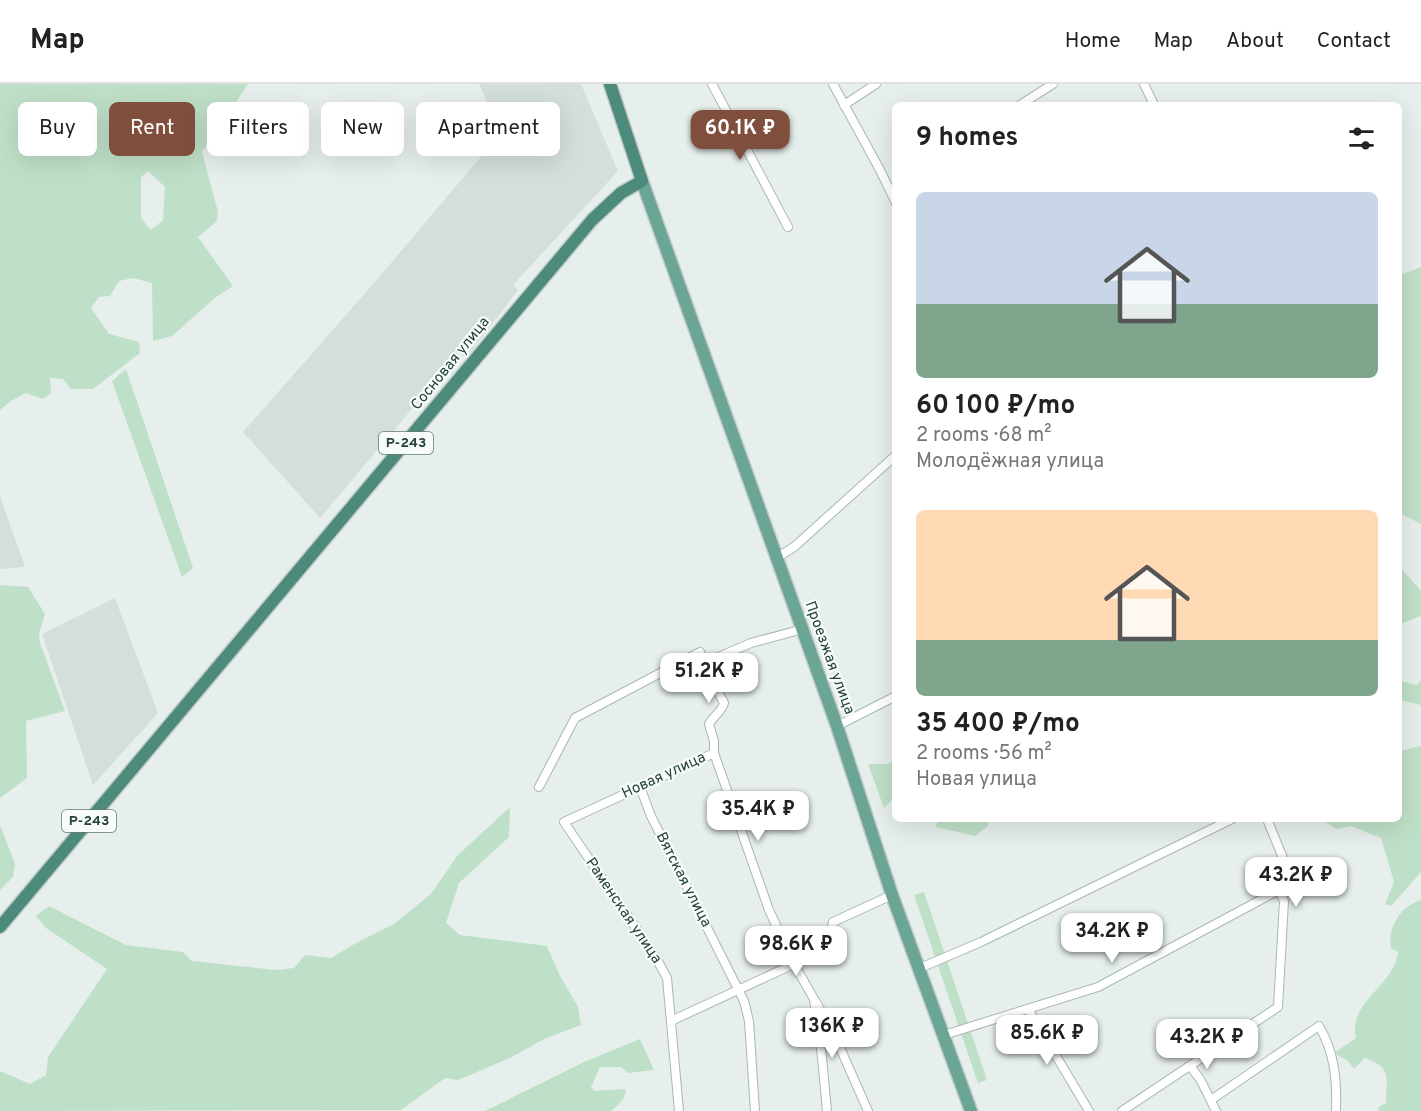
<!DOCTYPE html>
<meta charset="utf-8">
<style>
body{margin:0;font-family:Overpass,sans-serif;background:#f6f6f6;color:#222;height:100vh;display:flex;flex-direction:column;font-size:22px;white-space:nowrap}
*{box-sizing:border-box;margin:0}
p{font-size:20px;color:#767676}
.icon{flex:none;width:33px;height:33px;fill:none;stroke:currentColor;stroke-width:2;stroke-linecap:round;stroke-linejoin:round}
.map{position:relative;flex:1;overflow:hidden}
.panel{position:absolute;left:892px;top:18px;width:510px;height:720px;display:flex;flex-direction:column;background:#fff;border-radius:9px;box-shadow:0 6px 24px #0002}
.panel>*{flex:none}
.guide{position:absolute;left:18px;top:18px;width:570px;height:54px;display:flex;gap:12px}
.price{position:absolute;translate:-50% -51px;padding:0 14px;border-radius:12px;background:#fff;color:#222;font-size:20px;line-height:39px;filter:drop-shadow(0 2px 3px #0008)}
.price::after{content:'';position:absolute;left:50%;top:36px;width:18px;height:14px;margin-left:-9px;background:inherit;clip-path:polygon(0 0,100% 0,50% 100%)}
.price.current{background:#804e3d;color:#fff}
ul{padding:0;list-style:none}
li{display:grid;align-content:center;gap:12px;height:318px;padding:0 24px}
li span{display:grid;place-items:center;height:186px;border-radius:9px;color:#555}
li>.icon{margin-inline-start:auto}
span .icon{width:108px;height:108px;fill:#fffc;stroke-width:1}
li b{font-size:26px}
h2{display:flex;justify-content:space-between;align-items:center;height:72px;padding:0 24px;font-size:26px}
.pill{padding:0 21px;border-radius:9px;background:#fff;box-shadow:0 6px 24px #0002;font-size:21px;line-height:54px}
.pill.current{background:#804e3d;color:#fff}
header{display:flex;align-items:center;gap:36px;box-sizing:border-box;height:84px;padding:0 30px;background:#fff;border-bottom:2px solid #e0e0e0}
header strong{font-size:28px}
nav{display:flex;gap:33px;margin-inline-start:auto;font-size:21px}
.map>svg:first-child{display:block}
.built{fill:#d4dfda}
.green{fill:#bfe0c8;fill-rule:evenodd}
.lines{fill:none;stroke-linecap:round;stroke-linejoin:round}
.minor-casing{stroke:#a8b8b2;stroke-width:10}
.primary-casing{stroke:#c2cac8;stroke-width:15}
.trunk-casing{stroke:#c2cac8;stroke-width:15}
.minor{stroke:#fff;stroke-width:8}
.primary{stroke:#6aa596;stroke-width:12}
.trunk{stroke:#4c8a7c;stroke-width:12}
.labels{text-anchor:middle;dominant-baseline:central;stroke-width:4.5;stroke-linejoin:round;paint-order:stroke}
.shield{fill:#f7fbf9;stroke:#637a73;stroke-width:1.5}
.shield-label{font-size:14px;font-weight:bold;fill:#24423a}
.street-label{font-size:15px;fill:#24423a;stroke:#f7fbf9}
</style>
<header>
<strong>Map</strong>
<nav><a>Home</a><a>Map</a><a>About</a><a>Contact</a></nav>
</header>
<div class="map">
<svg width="1421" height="1027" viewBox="0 0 1421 1027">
<rect width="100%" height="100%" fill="#e6efeb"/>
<g class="built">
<path d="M479,0H581L618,87L513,201L518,206L466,274L459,269L320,434L243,348L374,199L501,49Z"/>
<path d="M0,412L25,483L0,485Z"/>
<path d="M115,514L158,629L93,701L42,550Z"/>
</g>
<g class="green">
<path d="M0,0H248L232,24L245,50L213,51L202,68L218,128L217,137L198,153L233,202L216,213L172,252L153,257L152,199L133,194L119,197L110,212L99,213L91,224L109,250L139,258L140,269L93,305H71L63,295L50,294L51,309L43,315L26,309L11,317L0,326ZM148,87L165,103L163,136L151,146L141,134V93Z"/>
<path d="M1421,183V440L1400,429V191Z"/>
<path d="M126,285L193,484L182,493L112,297Z"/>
<path d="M1400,483L1421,507V532L1400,540Z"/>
<path d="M0,501L28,503L45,530L39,549L40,559L65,627L26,637L27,694L0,714Z"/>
<path d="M1400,597L1417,601L1421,597V621L1400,616Z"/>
<path d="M1421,662V788L1391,822L1385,820L1394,798L1381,754L1351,742L1337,745L1320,735H1400V667Z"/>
<path d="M895,676V712L884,724L868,680H888Z"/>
<path d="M510,723L509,753L459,799L446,839L460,851L547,862L559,890L578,923L581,941L544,955L510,974L458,996L445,994L401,1026L0,1027V987L30,1000L46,991L48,973L107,885L46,844L36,832L49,822L126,861L183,868L192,877L276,886L294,884L305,871L331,874L356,859L394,840L431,810L457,772Z"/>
<path d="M938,735H988V742L975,752L936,743Z"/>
<path d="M0,741L15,780L13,793L0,806Z"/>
<path d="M924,808L987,996L978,999L914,811Z"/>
<path d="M1421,816V1027H1380L1378,1026L1380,1022L1386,1019C1386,994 1393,984 1365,974L1354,985L1348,977L1334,969L1356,954C1347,919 1395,901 1398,868L1391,864C1387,843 1401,822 1421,816Z"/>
<path d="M640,955L654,986L628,989L621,983H600L591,1003L594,1007L626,1005L624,1014L612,1027H485L584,978Z"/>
</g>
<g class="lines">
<defs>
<g id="minor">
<path d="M712,0L788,143"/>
<path d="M833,0L880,86L896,119"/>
<path d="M1144,0L1154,21"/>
<path d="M844,21L876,0"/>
<path d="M1020,21L1053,0"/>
<path d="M778,473L794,463L896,371"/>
<path d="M704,579L751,559L803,545"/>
<path d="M837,642L896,612"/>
<path d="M539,703L575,634L700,568L707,588L724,619C722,628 713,632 709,640L714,657V669"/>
<path d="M640,703L651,732L744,917L749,937L755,1027"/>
<path d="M920,884L981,858L1232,735"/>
<path d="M816,918L838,959L868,1027"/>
<path d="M1028,925L1089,1027"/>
<path d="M671,937L820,868L828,860L833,838L892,811"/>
<path d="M944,951L1098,903L1279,806"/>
<path d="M1190,982L1200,995L1216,1027"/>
<path d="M1211,1016L1319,942C1335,969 1337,997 1336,1027"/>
<path d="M679,1027L667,894L655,872L564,738L714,669L769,826L794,880L814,915L822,973L827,1027"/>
<path d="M1122,1027L1278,923L1284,817L1279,806L1285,802L1283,774L1267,735"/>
</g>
<path id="primary" d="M642,97L837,642L892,811L971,1027"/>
<path id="trunk" d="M0,843L592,136L621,109L642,97L610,0"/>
</defs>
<use href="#minor" class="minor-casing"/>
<use href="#primary" class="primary-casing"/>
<use href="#trunk" class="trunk-casing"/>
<use href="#minor" class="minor"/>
<use href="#primary" class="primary"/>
<use href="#trunk" class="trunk"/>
</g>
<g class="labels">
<g class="shield">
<rect x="379" y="348" width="54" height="22" rx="4.5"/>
<rect x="62" y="726" width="54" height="22" rx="4.5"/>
</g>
<g class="shield-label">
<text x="406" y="359">Р-243</text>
<text x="89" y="737">Р-243</text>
</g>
<g class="street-label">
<text transform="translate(451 280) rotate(-51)">Сосновая улица</text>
<text transform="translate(829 574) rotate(70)">Проезжая улица</text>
<text transform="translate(664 692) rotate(-25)">Новая улица</text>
<text transform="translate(683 796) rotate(63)">Вятская улица</text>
<text transform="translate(623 827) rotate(56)">Раменская улица</text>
</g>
</g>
</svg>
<b class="price current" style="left:740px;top:77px">60.1K ₽</b>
<b class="price" style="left:709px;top:620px">51.2K ₽</b>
<b class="price" style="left:758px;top:758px">35.4K ₽</b>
<b class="price" style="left:1296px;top:824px">43.2K ₽</b>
<b class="price" style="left:1112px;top:880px">34.2K ₽</b>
<b class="price" style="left:796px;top:893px">98.6K ₽</b>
<b class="price" style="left:832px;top:975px">136K ₽</b>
<b class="price" style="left:1047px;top:982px">85.6K ₽</b>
<b class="price" style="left:1207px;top:986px">43.2K ₽</b>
<div class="guide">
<a class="pill">Buy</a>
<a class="pill current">Rent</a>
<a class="pill">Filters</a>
<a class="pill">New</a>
<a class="pill">Apartment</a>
</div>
<section class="panel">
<h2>9 homes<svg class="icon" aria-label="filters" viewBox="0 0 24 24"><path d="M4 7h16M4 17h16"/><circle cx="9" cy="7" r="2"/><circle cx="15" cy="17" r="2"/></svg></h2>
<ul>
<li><span style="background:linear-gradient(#c9d6e8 60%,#7fa58c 0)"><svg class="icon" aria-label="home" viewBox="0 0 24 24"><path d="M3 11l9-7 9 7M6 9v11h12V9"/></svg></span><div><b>60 100 ₽/mo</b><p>2 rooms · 68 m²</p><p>Молодёжная улица</p></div></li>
<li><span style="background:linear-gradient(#ffd9b3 70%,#7fa58c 0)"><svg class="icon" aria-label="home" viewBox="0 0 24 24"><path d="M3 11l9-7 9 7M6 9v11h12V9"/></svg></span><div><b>35 400 ₽/mo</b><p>2 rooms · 56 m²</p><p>Новая улица</p></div></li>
</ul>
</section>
</div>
